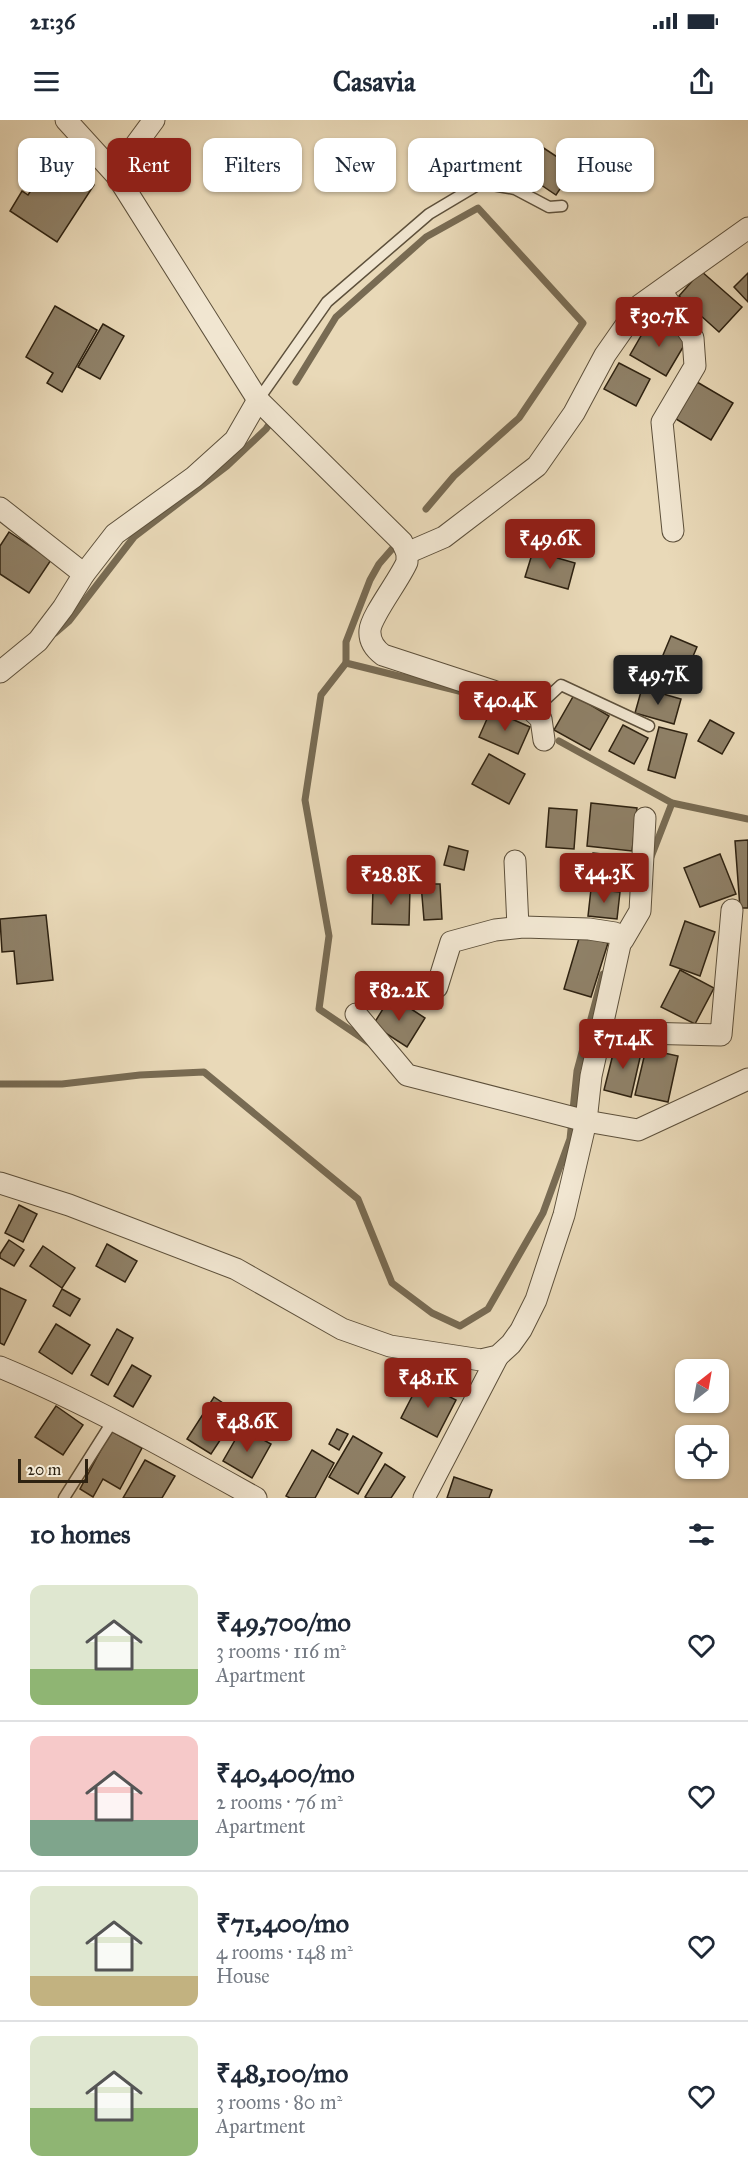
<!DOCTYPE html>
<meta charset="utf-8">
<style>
body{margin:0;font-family:"IM FELL Great Primer",serif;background:#f2f2f3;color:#1f2937;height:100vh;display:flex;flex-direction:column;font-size:22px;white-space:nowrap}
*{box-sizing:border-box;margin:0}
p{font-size:20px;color:#747a83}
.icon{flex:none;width:33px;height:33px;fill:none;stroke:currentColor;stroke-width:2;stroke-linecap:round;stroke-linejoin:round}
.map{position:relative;height:1378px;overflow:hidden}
.side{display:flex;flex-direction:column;background:#fff;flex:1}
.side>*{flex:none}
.hud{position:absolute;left:18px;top:18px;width:712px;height:54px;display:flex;gap:12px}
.needle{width:39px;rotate:31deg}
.buttons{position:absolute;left:675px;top:1239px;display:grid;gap:12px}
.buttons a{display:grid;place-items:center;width:54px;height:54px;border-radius:12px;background:#fff;box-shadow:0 2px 4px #0004;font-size:30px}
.scale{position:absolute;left:18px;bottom:15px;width:70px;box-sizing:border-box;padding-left:6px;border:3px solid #2e2211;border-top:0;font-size:16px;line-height:21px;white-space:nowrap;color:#2e2211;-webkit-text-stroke:4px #f1e6d1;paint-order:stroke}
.price{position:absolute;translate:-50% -51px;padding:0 14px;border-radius:6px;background:#8f2418;color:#fff;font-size:20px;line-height:39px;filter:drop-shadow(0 2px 3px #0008)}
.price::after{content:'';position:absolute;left:50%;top:36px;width:18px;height:14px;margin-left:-9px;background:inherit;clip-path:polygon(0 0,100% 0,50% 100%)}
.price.on{background:#222;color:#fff}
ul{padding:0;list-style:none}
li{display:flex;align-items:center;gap:18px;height:150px;padding:0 30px}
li+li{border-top:2px solid #e0e1e3}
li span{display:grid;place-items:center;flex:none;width:168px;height:120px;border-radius:12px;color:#555}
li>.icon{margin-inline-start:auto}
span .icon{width:72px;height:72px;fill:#fffc;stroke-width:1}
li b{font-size:26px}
h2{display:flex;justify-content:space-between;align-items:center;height:72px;padding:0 30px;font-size:26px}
.pill{padding:0 21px;border-radius:12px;background:#fff;box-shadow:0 2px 4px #0004;font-size:21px;line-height:54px}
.pill.on{background:#8f2418;color:#fff}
.status{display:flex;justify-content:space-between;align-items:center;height:42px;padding:0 30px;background:#fff;direction:ltr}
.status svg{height:16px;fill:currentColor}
header{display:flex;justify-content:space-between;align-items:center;height:78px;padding:0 30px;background:#fff;font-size:27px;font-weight:700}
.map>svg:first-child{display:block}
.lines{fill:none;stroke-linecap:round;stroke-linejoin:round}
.stream{stroke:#786b53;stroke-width:7}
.building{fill:#8f8168;stroke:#2e2211;stroke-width:1.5}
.service-casing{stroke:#5d503b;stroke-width:13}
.minor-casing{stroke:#5d503b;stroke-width:23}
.service{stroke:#f1e6d1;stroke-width:10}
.minor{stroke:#f1e6d1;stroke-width:21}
</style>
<div class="status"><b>21:36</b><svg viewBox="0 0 49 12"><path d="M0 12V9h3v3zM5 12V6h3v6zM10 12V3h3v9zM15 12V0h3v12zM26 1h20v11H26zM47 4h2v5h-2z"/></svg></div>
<header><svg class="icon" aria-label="menu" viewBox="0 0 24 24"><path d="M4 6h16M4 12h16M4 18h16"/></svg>Casavia<svg class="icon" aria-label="share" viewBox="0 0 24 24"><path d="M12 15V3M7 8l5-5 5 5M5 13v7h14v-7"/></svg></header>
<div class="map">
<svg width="748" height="1378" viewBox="0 0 748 1378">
<rect width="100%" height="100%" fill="#e9d9b8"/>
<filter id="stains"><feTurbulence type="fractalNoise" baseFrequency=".00333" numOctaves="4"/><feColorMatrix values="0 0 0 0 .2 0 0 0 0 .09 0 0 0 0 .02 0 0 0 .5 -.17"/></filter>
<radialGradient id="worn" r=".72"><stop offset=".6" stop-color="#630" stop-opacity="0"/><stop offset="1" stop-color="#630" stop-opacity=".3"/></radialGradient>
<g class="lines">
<g class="stream">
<path d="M296,262L336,197L426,117L478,88L583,203L519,298L454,356L426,389"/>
<path d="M399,421L379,444L370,460L346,522V543L467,573"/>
<path d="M55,513L69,501L134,417L227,346L266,309L272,300"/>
<path d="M346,543L321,575L305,680L329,816L319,889L371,924"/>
<path d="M559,621L672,683L748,699"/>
<path d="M651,737L672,683"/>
<path d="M0,964H62L140,955L204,952L358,1079L392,1163L432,1193L460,1206L488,1189L543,1093L570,1019L577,951L603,854"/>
</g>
</g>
<g class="building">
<path d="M536,23L574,48L556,75L519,50Z"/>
<path d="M41,30L94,65L57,122L10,91L22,71L28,75L32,69L21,61Z"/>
<path d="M701,151L742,187L719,212L679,176Z"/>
<path d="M748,153V182L734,167Z"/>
<path d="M55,186L97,210L62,272L47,263L53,253L26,237Z"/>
<path d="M649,202L672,215L675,209L689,217L666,256L630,235Z"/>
<path d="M103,204L124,216L100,259L78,247Z"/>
<path d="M619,243L650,259L636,286L604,269Z"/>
<path d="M697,262L733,283L711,320L676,299Z"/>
<path d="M9,412L51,440L29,473L0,454V426Z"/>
<path d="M533,431L575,443L568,469L525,457Z"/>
<path d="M671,516L697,527L684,557L658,547Z"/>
<path d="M642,568L681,579L674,604L635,593Z"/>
<path d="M574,575L609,596L590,630L554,610Z"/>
<path d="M491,590L530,607L518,634L479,617Z"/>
<path d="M710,600L734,613L722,634L698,621Z"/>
<path d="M623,605L648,618L634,644L609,631Z"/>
<path d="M659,607L687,614L675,658L648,650Z"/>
<path d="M489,634L525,654L509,684L472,664Z"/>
<path d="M591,683L637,688L632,731L587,726Z"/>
<path d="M549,688L577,690L574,729L546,727Z"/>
<path d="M748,720V788H740L735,721Z"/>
<path d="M449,726L468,731L464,750L444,745Z"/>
<path d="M593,733L630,737L627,767L590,763Z"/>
<path d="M720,734L736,774L700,787L684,748Z"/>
<path d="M421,764H440L442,799L424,800Z"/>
<path d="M373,767L410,768L409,805L372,804Z"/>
<path d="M591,769L620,772L617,799L588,796Z"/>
<path d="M46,795L53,860L17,864L14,831L2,832L0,799Z"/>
<path d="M685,801L715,812L700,856L670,845Z"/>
<path d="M580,815L608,823L591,877L564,869Z"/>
<path d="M680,850L714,868L695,904L661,887Z"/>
<path d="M391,876L425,898L407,927L373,905Z"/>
<path d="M616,922L642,929L631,977L604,970Z"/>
<path d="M646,929L678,936L668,982L635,975Z"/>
<path d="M19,1085L37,1094L23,1122L5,1113Z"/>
<path d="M9,1120L24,1130L14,1146L0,1138V1134Z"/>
<path d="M107,1124L137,1141L125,1162L96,1146Z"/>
<path d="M43,1126L75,1148L62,1168L30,1146Z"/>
<path d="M0,1168L26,1180L4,1225L0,1223Z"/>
<path d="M62,1169L80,1179L70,1196L53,1186Z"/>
<path d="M56,1204L90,1225L72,1254L39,1232Z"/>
<path d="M117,1209L133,1218L108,1265L91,1255Z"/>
<path d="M132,1245L151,1256L133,1287L114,1276Z"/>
<path d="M420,1261L456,1280L437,1317L401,1298Z"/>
<path d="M214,1277L238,1293L211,1334L187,1319Z"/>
<path d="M56,1286L83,1305L63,1335L35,1317Z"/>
<path d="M242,1308L271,1324L252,1358L223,1341Z"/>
<path d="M337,1309L348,1314L339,1330L329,1324Z"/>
<path d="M111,1311L142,1328L120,1369L103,1359L93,1377L80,1369Z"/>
<path d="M353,1316L382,1333L358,1374L329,1357Z"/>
<path d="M312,1330L334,1343L315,1378H290L286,1376Z"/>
<path d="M145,1340L175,1356L162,1378H123Z"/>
<path d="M385,1344L405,1357L391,1378H367L365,1377Z"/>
<path d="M454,1357L492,1370L489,1378H447Z"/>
</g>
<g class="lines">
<defs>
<g id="service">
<path d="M258,280L327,182L429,94L481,63L515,69L549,87L562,86"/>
<path d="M534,590L561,565L649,606"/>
<path d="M64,1378L114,1299"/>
</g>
<g id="minor">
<path d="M66,0L117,56L126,38L154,0"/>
<path d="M117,56L258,280L402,422L407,433V442C400,459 371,496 370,510C369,521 375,529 383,535L493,571L524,583L541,599L544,620"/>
<path d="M661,171L693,218L695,246L662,302L673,411"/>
<path d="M0,388L84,454"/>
<path d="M407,433L444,417L537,346L574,293L605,235L640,185L748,108"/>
<path d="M0,552L38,521L63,488L84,454L115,414L194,357L235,320L258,280"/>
<path d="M515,741L518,807"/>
<path d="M621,820H623L640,791L645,698"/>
<path d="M356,894L407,955L586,1001L638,1010L748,959"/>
<path d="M601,912L721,915L732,790"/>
<path d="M0,1063L69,1085L236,1149L342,1209L390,1226L481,1240L498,1236L511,1224L521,1210L536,1180L564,1095L586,1001L591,956L621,820L615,813L589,809L523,807L495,810L451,822L437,867"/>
<path d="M0,1247C89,1284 172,1331 256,1378"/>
<path d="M424,1378L498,1236"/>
</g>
</defs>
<use href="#service" class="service-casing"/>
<use href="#minor" class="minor-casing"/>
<use href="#service" class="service"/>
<use href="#minor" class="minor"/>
</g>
<rect width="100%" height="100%" filter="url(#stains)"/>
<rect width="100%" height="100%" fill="url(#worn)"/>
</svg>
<div class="buttons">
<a><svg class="needle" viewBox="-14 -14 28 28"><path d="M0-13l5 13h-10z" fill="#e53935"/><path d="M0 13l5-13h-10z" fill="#747a83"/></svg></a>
<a><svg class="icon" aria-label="locate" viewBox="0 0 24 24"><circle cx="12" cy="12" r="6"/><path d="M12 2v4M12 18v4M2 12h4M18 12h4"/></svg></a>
</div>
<div class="scale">20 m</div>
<b class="price" style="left:659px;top:228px">₹30.7K</b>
<b class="price" style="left:550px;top:450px">₹49.6K</b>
<b class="price on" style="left:658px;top:586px">₹49.7K</b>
<b class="price" style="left:505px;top:612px">₹40.4K</b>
<b class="price" style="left:604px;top:784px">₹44.3K</b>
<b class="price" style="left:391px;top:786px">₹28.8K</b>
<b class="price" style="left:399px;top:902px">₹82.2K</b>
<b class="price" style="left:623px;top:950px">₹71.4K</b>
<b class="price" style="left:428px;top:1289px">₹48.1K</b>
<b class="price" style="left:247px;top:1333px">₹48.6K</b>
<div class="hud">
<a class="pill">Buy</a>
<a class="pill on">Rent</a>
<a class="pill">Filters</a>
<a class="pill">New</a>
<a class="pill">Apartment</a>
<a class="pill">House</a>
</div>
</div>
<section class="side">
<h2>10 homes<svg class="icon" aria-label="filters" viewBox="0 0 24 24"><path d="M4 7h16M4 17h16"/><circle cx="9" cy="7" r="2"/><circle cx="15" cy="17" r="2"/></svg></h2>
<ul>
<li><span style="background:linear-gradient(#dfe7d0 70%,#8fb573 0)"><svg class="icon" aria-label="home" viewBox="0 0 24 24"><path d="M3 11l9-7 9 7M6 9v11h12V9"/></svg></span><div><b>₹49,700/mo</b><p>3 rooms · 116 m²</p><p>Apartment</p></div><svg class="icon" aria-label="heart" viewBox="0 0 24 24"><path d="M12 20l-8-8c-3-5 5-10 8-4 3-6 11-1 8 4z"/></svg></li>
<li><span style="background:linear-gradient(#f6c9c9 70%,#7fa58c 0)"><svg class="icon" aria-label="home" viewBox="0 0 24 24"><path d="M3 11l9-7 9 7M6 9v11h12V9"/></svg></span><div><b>₹40,400/mo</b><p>2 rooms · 76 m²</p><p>Apartment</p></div><svg class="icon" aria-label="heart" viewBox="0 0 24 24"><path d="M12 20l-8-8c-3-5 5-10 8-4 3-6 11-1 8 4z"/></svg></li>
<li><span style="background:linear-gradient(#dfe7d0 75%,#c2b280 0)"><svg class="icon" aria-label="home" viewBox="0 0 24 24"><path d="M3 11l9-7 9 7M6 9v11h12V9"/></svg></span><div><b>₹71,400/mo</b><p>4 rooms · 148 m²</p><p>House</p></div><svg class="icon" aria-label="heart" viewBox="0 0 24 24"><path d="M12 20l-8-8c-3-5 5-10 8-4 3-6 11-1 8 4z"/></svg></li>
<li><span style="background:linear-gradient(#dfe7d0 60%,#8fb573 0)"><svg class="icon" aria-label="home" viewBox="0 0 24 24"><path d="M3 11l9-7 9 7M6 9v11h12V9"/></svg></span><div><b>₹48,100/mo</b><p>3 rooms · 80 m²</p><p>Apartment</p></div><svg class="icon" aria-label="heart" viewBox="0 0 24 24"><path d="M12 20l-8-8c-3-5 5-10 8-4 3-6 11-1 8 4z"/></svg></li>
</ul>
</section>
